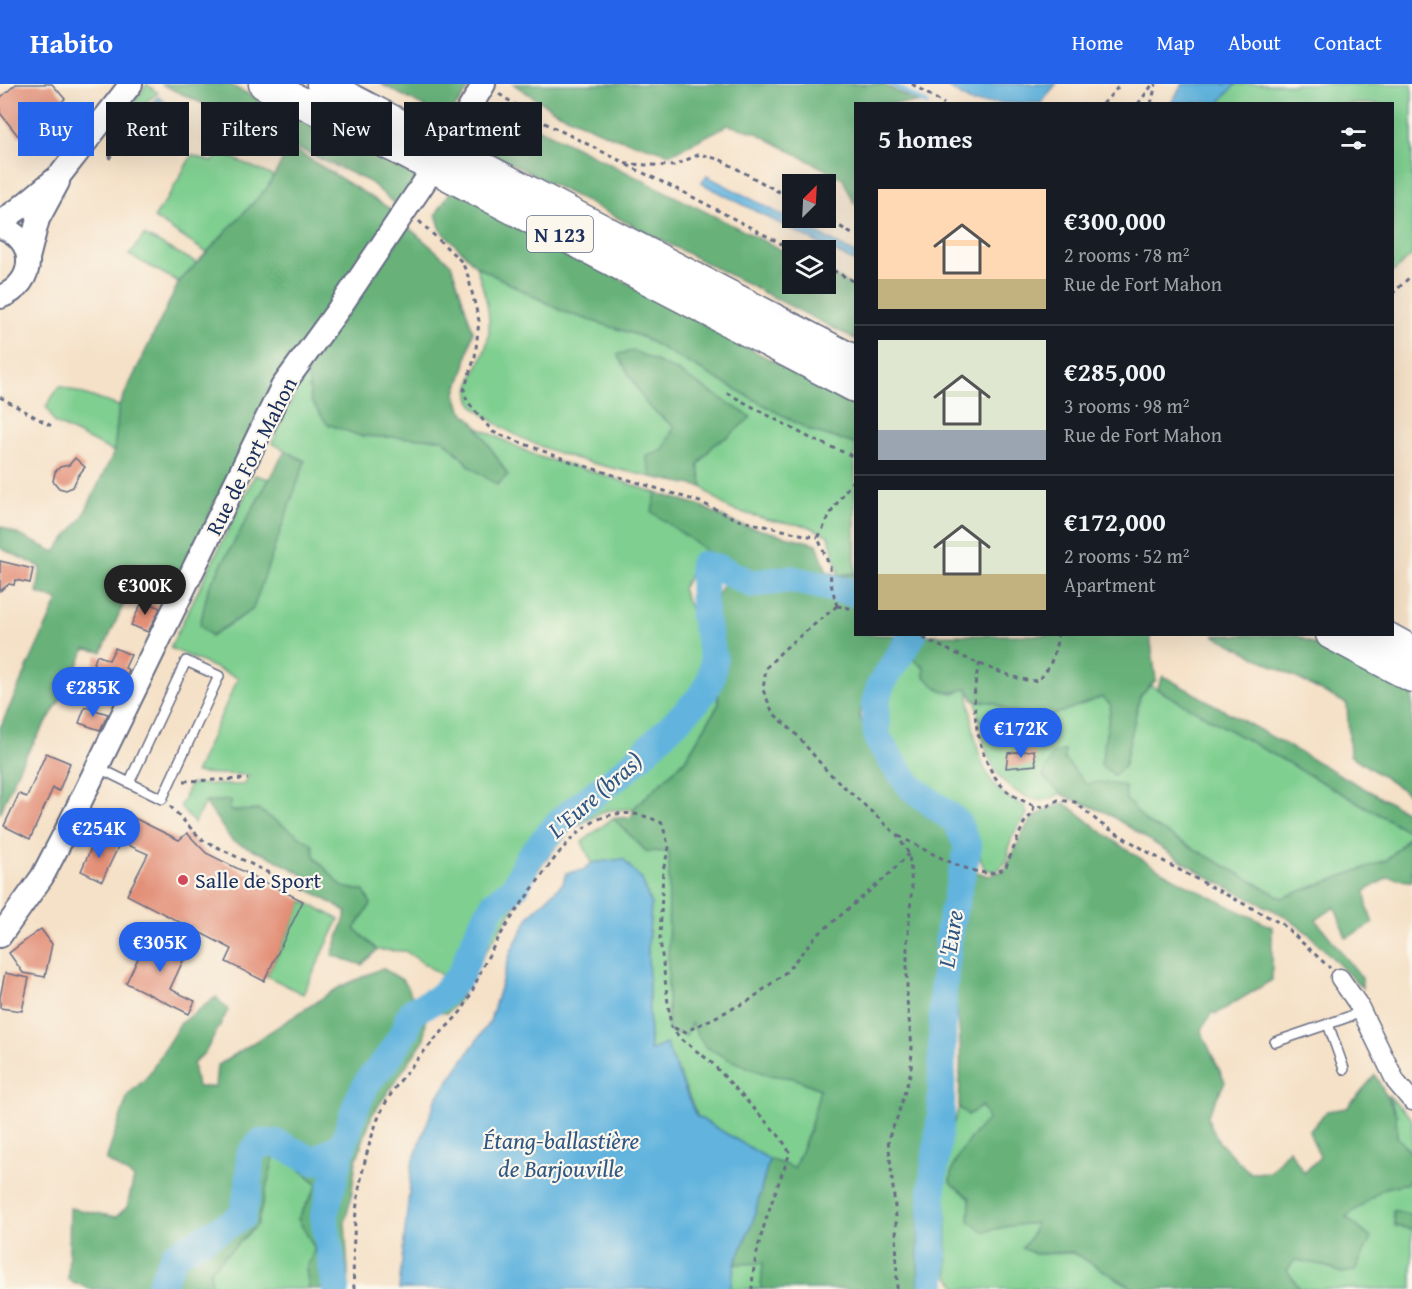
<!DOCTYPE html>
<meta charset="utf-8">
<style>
body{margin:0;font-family:"Gentium Book Plus",serif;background:#20242c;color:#f1f3f6;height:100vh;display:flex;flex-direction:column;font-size:22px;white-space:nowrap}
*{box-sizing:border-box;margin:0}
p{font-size:20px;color:#9ea1a6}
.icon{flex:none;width:33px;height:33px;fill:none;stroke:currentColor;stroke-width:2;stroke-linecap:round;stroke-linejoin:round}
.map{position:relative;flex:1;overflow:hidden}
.details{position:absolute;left:854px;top:18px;width:540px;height:534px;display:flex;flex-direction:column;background:#171b24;border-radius:0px;box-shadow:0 6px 24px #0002}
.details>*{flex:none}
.guide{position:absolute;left:18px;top:18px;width:570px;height:54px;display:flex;gap:12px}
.needle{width:39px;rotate:24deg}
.controls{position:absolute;left:782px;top:90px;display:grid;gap:12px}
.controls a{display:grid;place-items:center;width:54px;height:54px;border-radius:0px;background:#171b24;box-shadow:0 6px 24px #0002;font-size:30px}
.price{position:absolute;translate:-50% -51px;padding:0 14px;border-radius:21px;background:#2563eb;color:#fff;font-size:20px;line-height:39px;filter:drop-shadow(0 2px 3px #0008)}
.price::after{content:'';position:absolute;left:50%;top:36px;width:18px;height:14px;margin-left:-9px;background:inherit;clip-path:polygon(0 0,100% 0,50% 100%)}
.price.selected{background:#222;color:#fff}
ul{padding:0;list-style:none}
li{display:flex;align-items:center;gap:18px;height:150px;padding:0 24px}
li+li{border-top:2px solid #363941}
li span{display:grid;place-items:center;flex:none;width:168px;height:120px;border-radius:0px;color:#555}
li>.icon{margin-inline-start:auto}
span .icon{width:72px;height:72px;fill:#fffc;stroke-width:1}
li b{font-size:26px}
h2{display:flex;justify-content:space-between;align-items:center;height:72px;padding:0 24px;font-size:26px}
.pill{padding:0 21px;border-radius:0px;background:#171b24;box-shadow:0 6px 24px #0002;font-size:21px;line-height:54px}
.pill.selected{background:#2563eb;color:#fff}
header{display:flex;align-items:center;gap:36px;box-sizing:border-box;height:84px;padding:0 30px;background:#2563eb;color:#fff}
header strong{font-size:28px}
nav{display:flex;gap:33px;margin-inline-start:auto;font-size:21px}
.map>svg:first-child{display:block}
.green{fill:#7fcf90;stroke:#4d7f77;stroke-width:1.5}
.forest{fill:#67b27a;stroke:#41706c;stroke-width:1.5}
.water{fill:#62b4de;stroke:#3e729e;stroke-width:1.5}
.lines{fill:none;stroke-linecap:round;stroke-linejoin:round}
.stream{stroke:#62b4de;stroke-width:4.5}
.river{stroke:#62b4de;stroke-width:28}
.building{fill:#e39078}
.service-casing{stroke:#676d83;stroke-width:12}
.minor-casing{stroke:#676d83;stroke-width:21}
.tertiary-casing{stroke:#676d83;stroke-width:26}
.primary-casing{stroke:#676d83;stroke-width:33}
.path{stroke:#676d83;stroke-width:3;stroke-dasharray:4.5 4.5;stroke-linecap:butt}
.service{stroke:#fff;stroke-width:9}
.minor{stroke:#fff;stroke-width:18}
.tertiary{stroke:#fff;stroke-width:22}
.primary{stroke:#fff;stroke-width:30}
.poi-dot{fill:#d1495b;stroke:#fbf7ec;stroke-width:2}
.labels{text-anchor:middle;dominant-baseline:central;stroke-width:4.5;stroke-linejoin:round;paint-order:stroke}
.shield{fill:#fbf7ec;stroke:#5e6b89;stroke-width:1.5}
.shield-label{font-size:21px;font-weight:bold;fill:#1b2f5e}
.street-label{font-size:22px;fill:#1b2f5e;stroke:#fbf7ec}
.poi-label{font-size:22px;fill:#1b2f5e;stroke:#fbf7ec;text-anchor:start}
.water-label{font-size:24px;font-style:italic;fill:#305784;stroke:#fbf7ec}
</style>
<header>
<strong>Habito</strong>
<nav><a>Home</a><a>Map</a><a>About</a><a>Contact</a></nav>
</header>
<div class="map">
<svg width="1412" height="1205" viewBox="0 0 1412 1205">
<rect width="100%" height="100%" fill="#fbf7ec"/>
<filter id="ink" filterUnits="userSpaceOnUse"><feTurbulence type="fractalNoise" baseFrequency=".0167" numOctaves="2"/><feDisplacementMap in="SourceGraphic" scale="12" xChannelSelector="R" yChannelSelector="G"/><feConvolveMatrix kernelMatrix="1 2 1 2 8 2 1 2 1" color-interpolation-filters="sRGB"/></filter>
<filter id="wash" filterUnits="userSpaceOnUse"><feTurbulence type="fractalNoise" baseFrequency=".008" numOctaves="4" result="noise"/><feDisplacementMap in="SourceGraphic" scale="24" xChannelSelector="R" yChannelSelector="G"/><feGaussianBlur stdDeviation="1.35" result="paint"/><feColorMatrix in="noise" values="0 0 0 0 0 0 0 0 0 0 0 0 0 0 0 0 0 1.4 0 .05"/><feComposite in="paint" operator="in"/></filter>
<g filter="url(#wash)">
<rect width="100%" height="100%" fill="#f5e1c7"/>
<g class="green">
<path d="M147,0L158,9L147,17L126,46L135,17Z"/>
<path d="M1231,0H1412V171L1392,189V20H1215Z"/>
<path d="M221,69L273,92L267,104L207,169L154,134L170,110L192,71L212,78Z"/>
<path d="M144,151L197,179L179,198L129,171Z"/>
<path d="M476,182L564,228L640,252L809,346L855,360V489L839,491L829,452L808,442L769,436L730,425L707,408L703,403L698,382L713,361L729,352L647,321L674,343L663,366L646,373L652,393C596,381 534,368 487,333C479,327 468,320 469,309C470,293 480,280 485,266C495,238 485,209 476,182Z"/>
<path d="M307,285L311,317L360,352L443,355L472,384L508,391L477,343L536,372L601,390L656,409L652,428L704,465L682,505L706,563L719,620L685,676L633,725L607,726L572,744L542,780L486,867L459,916L447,929L437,928L444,893L405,867L377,866L355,845L371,820L364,808L343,804L315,773L230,727L231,717L205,718L194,739L180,723L190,700L244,701L249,691L195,689L238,594L170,564L255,391L269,395L208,505L211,552L252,526L305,377L272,359Z"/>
<path d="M60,302L119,322L114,368L55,339L46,322Z"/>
<path d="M912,574L953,610L968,604C971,634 976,687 1001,708C1007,714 1017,718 1025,723L1027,730C1022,738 1014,747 1011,756C1006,773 1012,778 993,788L984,784L972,749L956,720L903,687L889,661L880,629L890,602Z"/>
<path d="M1151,601L1157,605L1412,749L1387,776L1282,814L1145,738L1125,715L1086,700L1064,675L1065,666L1043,692L1061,709C1052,716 1041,718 1030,714C988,700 982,655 976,616L995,619L1010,628H1019L1023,642L1102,613L1111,620L1101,681L1124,683L1140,612Z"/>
<path d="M613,734L646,767L669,768L668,946L690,939L768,991L794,994L820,1005L809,1048L794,1085L769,1075L698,1033L666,960L650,968L648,862L651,820L642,796L623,775L592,779L582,758Z"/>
<path d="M303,817L339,835L303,910L267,892Z"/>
<path d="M1388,1011L1412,1035V1070L1397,1053L1396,1030Z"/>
<path d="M982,1022L989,1035C972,1050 951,1075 950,1098L970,1114L983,1148L1009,1142L1036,1139L1031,1153L1023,1164L1035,1170L1074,1169L1135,1205H958L948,1191L945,1105L948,1058L959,1023L968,1031Z"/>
<path d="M275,1065L318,1100L298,1135L315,1165L306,1185L309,1205H212L210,1186L257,1141Z"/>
<path d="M1412,1093V1131L1393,1127L1395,1142L1412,1145V1205H1300L1286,1186L1295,1176L1322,1181L1342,1189L1346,1133L1384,1104L1408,1099Z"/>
<path d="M763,1179L761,1205H730L735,1180Z"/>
</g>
<g class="forest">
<path d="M161,0H228L419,94L397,122L370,98Z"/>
<path d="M381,0H472L447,35Z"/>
<path d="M513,0H882L919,19L855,20V121L843,95L755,48L728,41L671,70L613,53L555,27Z"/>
<path d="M490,23L550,50L792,171V200H825V188L855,203V255L487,67L475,54Z"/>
<path d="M290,63L400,131L270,305L169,514L130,506L102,568L85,565C68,609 45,638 22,678C13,695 7,713 0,730V644L58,516L37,509L41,483L0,464V442L55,468L82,434L114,368L119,322L179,198L267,104Z"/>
<path d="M452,105L855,321V360L809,346L640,252L564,228L476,182L441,146L436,130Z"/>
<path d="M408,143L451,180L473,247L465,282L456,309L461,326L474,338L508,391L497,401L472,384L443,355L360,352L327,340L311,317L307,285Z"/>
<path d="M634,267L677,287L751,333L729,352L713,361L698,381L703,403L652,393L646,373L663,366L674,343L647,321L617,270Z"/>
<path d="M285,367L305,377L253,525L211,552L200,541L208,505Z"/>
<path d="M656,409L699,421L734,439L817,460L827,488L844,492L855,489V550L896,551L873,593L859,631L876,672L898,702L917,713L950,740L959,761L939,871L938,970L919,1109L918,1175L919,1205H761L763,1179L735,1180L753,1137L769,1075L794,1084L809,1048L820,1005L794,994L768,991L730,976L704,962L691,939L686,952L668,947L669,768L646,767L613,734L632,733L633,725L685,676L719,620L711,530L721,503L736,494L704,465L652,428Z"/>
<path d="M918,551H1150L1156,596L1140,612L1124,683L1114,691L1101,681L1111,621L1102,613L1022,642L1019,628H1010L995,619L973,616L968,604C945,612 941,609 924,592V583L912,574L918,561Z"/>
<path d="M1213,551H1296L1412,610V712L1350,671L1347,620Z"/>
<path d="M1163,592L1412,731V749L1157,605Z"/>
<path d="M1065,666L1064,675L1086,700L1099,698L1125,702L1126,715L1146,738L1282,814L1387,776L1408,754H1412V798L1389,793L1365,807L1367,822L1373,840L1346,854L1335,823L1316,836L1362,894V904L1309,850L1283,831L1209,794L1107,729L1063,711L1043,693L1052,670Z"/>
<path d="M231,716L230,727L259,726L312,760L315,774L343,803L364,807L371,820L355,845L377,866L362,881L332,871L347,828L306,804L309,794L269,772L232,757L205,718Z"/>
<path d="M1064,719C1084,732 1100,748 1120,761C1168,794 1220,817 1272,843V896L1216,930L1212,928L1201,947L1225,998L1207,1033L1219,1058L1250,1089L1270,1088L1289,1065L1304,1089L1320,1073L1309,1048L1327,1027L1347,1024L1375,991L1396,1030L1397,1053L1412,1070V1093L1408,1099L1384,1104L1346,1133L1371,1154L1355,1187L1342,1189L1322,1181L1295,1176L1287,1186L1300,1205H1135L1072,1168L1035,1170L1022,1164L1031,1153L1036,1139L1009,1142L983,1148L969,1137L970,1114L950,1098C951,1075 972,1051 988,1035L982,1022L968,1031L959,1023C960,994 962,963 958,935C956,920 948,904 949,890C950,854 962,820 968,785L989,792L1005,786C1024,751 1020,732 1064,719Z"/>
<path d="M382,884L404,897L413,914L402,936L427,926L424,956L372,1031L356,1077L351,1115L345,1137L349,1205H309L306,1185L315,1165L298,1135L318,1100L276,1066L257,1141L210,1186L212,1205H90L68,1196L70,1124L116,1133L127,1123L134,1094L106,1076L128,1011L147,993L180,940L216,913L228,926L206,967L193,980L197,1003H215L217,982L338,904Z"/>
<path d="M1393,1126L1412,1131V1145L1395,1142Z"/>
</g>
<g class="water">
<path d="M943,0H1056L1041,19H972Z"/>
<path d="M1183,0H1236L1219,19H1171Z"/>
<path d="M158,13L172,23L170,29L146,60L132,51L140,33Z"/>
<path d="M707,92L855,169V178L701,99Z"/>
<path d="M623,775L642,796L651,821L648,862L650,967L666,960L696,1032L769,1075L753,1137L735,1180L730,1205H399L412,1080L436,1015L490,937L511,867L530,831L563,799L566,789L583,786L592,779Z"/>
</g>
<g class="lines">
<path class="stream" d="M891,0L927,20"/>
<g class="river">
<path d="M913,550L880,602L875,623L877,654L891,676L911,703L957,738L968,763L950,842L943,908L941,1030L932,1104L933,1205"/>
<path d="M159,1205L174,1171L242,1133L249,1103L250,1071L260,1059H276L314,1077L343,1061L357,1019L368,997L388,974L406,945L408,935L413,927L439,914L460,892L481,842L494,820L516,802L528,775L561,736L627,685L698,616L710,598L714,576L704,532L703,481L719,484L752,500L790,495L855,509"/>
<path d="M336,1205L324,1132L343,1061"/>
</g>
</g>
<g id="blocks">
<g class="building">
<path d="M16,0H52L65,15L19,53L0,29V14Z"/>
<path d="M75,374L85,383L78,392L73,403L66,406L59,404L53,397L55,388L60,383L69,381Z"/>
<path d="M0,477L33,485L30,499L15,496L14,501L9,500L0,507Z"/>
<path d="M143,516L160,524L148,548L131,541Z"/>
<path d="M115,564L131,571L125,584L129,586L118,606L88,594L97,571L109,576Z"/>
<path d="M85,623L108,630L100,646L79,639Z"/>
<path d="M1034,666L1036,681L1006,684L1008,669Z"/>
<path d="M46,669L70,679L59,707L53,704L30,755L4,742L19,710L27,713Z"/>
<path d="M124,729L179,756L187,749L206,769L303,817L264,897L226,878L232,865L127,811L148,770L112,754Z"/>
<path d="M96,753L118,763L102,797L81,787Z"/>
<path d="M41,845L52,860L45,893L23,889L9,869Z"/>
<path d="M150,850L187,868L170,905L195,917L189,930L126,899Z"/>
<path d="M5,889L29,894L22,927L0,924V913Z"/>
</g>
</g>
</g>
<g filter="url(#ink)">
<use href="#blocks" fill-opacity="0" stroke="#676d83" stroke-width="1.5"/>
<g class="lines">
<defs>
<g id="service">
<path d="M97,683L162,715L219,592L186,577L129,699"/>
<path d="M1328,940L1362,928"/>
<path d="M1275,958L1328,940L1344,985"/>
</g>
<path id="minor" d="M1340,894L1358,920L1396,998L1412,1017"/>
<g id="tertiary">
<path d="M454,50L484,0"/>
<path d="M0,138L19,125L60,91L131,0"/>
<path d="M0,143C38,154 37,200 0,213"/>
<path d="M28,174L38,135L58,98"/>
<path d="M0,852L42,793L66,747L282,303L338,226L425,97"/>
</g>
<g id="primary">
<path d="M264,0L398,65L855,303"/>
<path d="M322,0L855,277"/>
<path d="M1331,550L1412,593"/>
<path d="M1381,550L1412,567"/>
</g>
</defs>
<use href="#service" class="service-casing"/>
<use href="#minor" class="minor-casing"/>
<use href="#tertiary" class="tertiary-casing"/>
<use href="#primary" class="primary-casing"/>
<g class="path">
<path d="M912,0L944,20"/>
<path d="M499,10L539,36L627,80L673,82L700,70L721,76L792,115"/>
<path d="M1103,20L1121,0"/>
<path d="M1138,20L1153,0"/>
<path d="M1151,20L1156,0"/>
<path d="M109,75L115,64L120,46"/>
<path d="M627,81L687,110L793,166"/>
<path d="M825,133L855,152"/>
<path d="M419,137L462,178L468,192L479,237L475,273L464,306L467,317L493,348L572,378L700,418L738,436L818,454"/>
<path d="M825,182L855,198"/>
<path d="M1392,210L1412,191"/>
<path d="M727,309L810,354L855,373"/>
<path d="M0,313L53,343"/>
<path d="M837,522L783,566L766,584L763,606L773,629L795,649L827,687L898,752L909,770L912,802L907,861V916L912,963L911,987L897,1034L888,1055L896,1133L897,1205"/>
<path d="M837,522L831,500L830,483L818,454L833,425L855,393"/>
<path d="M837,522L855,525"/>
<path d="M915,550C933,559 1023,603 1037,596C1051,588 1056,565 1058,550"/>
<path d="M980,579C967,614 977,680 1006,706C1013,713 1025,717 1034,722"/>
<path d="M184,697L248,695"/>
<path d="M170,722L201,755L305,807"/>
<path d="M899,752C919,763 969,791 991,789C996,789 1000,786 1005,785L1024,739L1032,730L1034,722L1046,723L1058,716L1075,718L1101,740L1170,781L1282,840L1330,884"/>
<path d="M674,944L685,948L750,916L786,888L815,853L885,794L909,770"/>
<path d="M354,1205C351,1151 357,1094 375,1043C386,1009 413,980 437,953C445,944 457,934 464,923C474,906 480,886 490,869C503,845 519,823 535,801C568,755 600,709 662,739L669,764L663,786L660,855L671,943L681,955L711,978L781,1054L790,1069C775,1108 753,1164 752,1205"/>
</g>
<use href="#service" class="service"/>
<use href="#minor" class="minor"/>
<use href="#tertiary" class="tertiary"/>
<use href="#primary" class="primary"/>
</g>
</g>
<circle class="poi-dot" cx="183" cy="796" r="6"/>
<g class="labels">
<rect class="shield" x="527" y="132" width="66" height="36" rx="4.5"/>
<g class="shield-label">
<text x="560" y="150">N 123</text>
</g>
<g class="street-label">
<text transform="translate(251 372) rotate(-63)">Rue de Fort Mahon</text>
</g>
<g class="poi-label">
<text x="195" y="796">Salle de Sport</text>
</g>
<g class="water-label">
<text transform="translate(595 711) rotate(-41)">L'Eure (bras)</text>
<text transform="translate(950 855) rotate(-81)">L'Eure</text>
<text x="561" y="1056">Étang-ballastière<tspan x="561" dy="28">de Barjouville</tspan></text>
</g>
</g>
</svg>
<div class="controls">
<a><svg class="needle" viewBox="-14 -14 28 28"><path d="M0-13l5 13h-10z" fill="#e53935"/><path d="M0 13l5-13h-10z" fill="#9ea1a6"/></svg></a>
<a><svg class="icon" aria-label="layers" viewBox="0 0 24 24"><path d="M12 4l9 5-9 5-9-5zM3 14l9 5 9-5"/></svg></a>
</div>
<b class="price selected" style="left:145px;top:532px">€300K</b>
<b class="price" style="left:93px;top:634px">€285K</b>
<b class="price" style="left:1021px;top:675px">€172K</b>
<b class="price" style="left:99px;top:775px">€254K</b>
<b class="price" style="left:160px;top:889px">€305K</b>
<div class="guide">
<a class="pill selected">Buy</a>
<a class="pill">Rent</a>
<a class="pill">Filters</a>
<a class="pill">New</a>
<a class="pill">Apartment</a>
</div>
<section class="details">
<h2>5 homes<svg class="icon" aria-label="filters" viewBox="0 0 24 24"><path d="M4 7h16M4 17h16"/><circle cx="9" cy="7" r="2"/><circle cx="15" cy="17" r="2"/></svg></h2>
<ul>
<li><span style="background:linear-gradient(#ffd9b3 75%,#c2b280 0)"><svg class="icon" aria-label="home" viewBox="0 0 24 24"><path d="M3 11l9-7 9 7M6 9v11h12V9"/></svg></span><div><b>€300,000</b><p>2 rooms · 78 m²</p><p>Rue de Fort Mahon</p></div></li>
<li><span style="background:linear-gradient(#dfe7d0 75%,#9aa5b1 0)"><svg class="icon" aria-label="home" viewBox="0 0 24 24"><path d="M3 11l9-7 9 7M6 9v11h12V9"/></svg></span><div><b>€285,000</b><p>3 rooms · 98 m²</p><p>Rue de Fort Mahon</p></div></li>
<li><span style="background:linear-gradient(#dfe7d0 70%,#c2b280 0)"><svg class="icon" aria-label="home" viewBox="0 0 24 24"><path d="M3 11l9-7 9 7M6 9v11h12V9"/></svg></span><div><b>€172,000</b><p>2 rooms · 52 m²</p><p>Apartment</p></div></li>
</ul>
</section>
</div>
